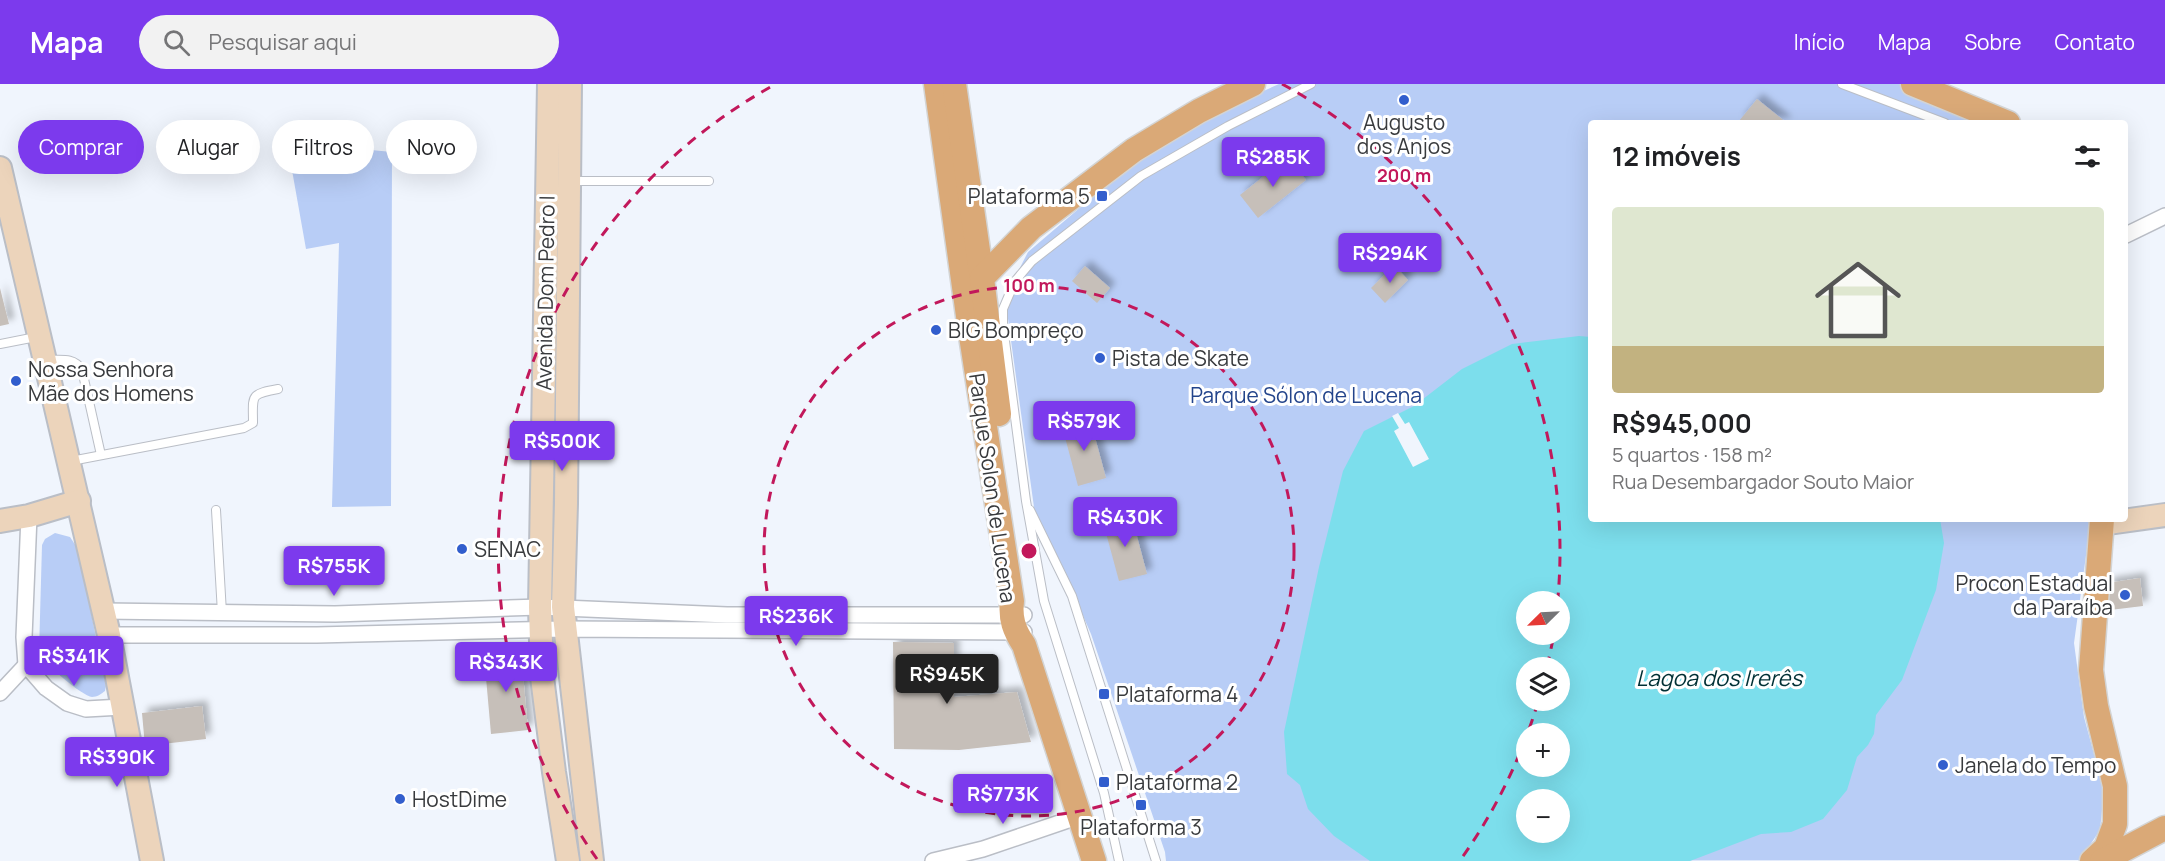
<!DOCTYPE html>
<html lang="pt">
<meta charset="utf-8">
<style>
body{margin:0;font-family:Manrope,sans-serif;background:#f2f2f2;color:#202124;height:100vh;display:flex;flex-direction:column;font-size:22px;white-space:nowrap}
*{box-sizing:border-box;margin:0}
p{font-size:20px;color:#757577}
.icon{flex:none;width:33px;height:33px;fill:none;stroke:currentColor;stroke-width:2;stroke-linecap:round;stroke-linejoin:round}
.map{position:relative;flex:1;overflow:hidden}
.side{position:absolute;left:1588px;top:36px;width:540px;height:402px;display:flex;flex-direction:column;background:#fff;border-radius:6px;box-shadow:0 6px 24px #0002}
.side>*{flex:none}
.top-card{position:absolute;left:18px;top:36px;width:570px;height:54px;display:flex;gap:12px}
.needle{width:39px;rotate:246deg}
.buttons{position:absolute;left:1516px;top:507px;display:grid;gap:12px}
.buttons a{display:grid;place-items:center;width:54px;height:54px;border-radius:50%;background:#fff;box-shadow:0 6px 24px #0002;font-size:30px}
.price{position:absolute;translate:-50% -51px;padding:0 14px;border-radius:6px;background:#7c3aed;color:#fff;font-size:20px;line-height:39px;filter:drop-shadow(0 2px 3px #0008)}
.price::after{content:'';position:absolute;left:50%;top:36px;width:18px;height:14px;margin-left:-9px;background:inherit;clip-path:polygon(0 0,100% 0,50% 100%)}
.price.current{background:#222;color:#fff}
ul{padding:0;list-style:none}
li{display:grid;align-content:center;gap:12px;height:318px;padding:0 24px}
li span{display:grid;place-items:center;height:186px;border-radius:6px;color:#555}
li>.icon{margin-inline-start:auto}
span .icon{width:108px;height:108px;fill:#fffc;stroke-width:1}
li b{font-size:26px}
h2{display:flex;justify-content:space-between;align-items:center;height:72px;padding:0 24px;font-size:26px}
.pill{padding:0 21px;border-radius:27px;background:#fff;box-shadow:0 6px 24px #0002;font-size:21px;line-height:54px}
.pill.current{background:#7c3aed;color:#fff}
header{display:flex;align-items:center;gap:36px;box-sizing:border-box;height:84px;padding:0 30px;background:#7c3aed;color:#fff}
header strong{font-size:28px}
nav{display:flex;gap:33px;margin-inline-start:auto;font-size:21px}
.search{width:420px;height:54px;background:#f2f2f2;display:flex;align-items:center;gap:15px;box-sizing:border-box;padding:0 21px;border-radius:33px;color:#757577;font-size:22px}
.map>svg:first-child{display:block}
.green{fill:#b8cdf6;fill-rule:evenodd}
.water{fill:#7cdeec;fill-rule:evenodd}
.pier{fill:#f0f5fd}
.building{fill:#c6bfb9;filter:url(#shadow)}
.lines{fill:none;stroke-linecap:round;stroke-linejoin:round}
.lane-casing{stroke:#babec6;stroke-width:10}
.street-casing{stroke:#babec6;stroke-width:18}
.secondary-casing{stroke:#babec6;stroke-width:26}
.primary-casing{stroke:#d3d4d4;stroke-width:27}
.lane{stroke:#fff;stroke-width:8}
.street{stroke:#fff;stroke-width:15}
.secondary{stroke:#ecd4bb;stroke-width:22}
.primary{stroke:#daa977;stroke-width:24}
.ring{fill:none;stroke:#c2185b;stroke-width:3;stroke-dasharray:10 8}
.poi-dot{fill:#325ecd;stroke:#fff;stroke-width:2}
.labels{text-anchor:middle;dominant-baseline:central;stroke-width:6;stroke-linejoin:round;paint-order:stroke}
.poi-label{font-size:21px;fill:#383a3d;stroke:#fff;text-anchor:start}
.street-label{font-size:21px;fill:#383a3d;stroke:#fff}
.park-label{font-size:21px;fill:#23448b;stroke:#fff}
.water-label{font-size:22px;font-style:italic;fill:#003035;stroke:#fff}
.centre{fill:#c2185b;stroke:#fff;stroke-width:3}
.ring-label{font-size:18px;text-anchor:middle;font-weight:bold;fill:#c2185b;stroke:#fff;stroke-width:6;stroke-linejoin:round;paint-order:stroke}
</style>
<header>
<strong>Mapa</strong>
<div class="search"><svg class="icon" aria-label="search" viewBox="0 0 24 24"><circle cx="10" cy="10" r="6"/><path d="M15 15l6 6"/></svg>Pesquisar aqui</div>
<nav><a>Início</a><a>Mapa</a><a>Sobre</a><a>Contato</a></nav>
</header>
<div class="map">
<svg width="2165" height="777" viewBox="0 0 2165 777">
<defs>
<filter id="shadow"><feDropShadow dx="5.5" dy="-5.5" stdDeviation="3" flood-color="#0004"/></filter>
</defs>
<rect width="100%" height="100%" fill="#f0f5fd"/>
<g class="green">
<path d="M1279,0H1906L1993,39H1592V435H2091L2074,559L2084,633L2094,670L2105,696L2100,746L2080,776L1166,777L1165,768L1091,550L1080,525L1037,445L1005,213L1028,168L1137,75L1223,25ZM1527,518H1560V550H1527ZM1527,584H1560V616H1527ZM1527,650H1560V682H1527ZM1527,716H1560V748H1527Z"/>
<path d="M287,58L392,68L391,422L332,423L339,159L306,165Z"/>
<path d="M55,449L70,453L78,465L106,602L105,607C101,610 97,613 92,613C82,612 42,578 39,568L42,461L45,455Z"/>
</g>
<path class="water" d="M1579,252L1591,253L1592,435H1940L1944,459L1936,506L1902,596L1876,631L1874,650L1868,661L1857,673L1847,706L1823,735L1791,748L1761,750L1690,777H1370L1334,752L1308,725L1300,701L1287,690L1284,648L1319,483L1343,387L1364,347L1414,322L1462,285L1512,260ZM1527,518H1560V550H1527ZM1527,584H1560V616H1527ZM1527,650H1560V682H1527ZM1527,716H1560V748H1527Z"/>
<path class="pier" d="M1398,329L1405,340L1409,338L1429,375L1413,383L1394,347L1399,344L1392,332Z"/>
<g class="building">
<path d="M1757,15L1787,39H1741L1739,37Z"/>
<path d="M1288,73L1306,96L1258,134L1240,111Z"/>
<path d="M1394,181L1408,196L1385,219L1371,204Z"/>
<path d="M1085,182L1110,204L1097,219L1072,197Z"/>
<path d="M0,204L9,240L0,242Z"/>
<path d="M1090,335L1106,394L1078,402L1062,342Z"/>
<path d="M1131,430L1147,490L1119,497L1103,438Z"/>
<path d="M2140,494L2143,522L2110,526L2107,499Z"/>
<path d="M893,558L954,559V613L1017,608L1031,658L959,666L894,665Z"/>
<path d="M521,568L528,646L491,650L484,571Z"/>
<path d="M202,622L206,655L145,662L142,629Z"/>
</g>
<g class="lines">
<defs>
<g id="lane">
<path d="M1842,0L1945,39"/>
<path d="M571,97H709"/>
<path d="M0,260L36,253"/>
<path d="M47,276C61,276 74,273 82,286L101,371"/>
<path d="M71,377L244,344L253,339C253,312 249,310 278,305"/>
<path d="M216,426L222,529"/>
<path d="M1030,426L1072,512L1156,777"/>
<path d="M1119,777L1104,709L1044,517L1026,417L1003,242V225L1009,211L1016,196L1032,177L1141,92L1228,42L1311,0"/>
</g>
<g id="street">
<path d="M2126,151L2165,132"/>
<path d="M29,432L24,553L26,581L46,604L67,619L86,625L122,623"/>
<path d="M104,527L335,530L540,523L727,531H1024"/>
<path d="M109,551H317L564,545L1024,548"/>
<path d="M0,609L26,581"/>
<path d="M933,777L983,765L1080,732"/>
</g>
<g id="secondary">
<path d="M549,0L540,523L542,593L554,688L568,777"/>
<path d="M570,0L566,420L563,523L592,777"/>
<path d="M0,84L109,551L152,777"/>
<path d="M0,437L29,432L79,417"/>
<path d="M2101,440L2165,431"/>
</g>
<g id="primary">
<path d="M936,0L969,239L1012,517C1010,535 1014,546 1024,561L1094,777"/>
<path d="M954,0L982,194"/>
<path d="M1913,0L2008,39"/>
<path d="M999,330L982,194L1031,144L1134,66L1199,27L1253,0"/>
<path d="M2092,777L2106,764L2115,740V702L2096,622L2091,586L2102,435"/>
<path d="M2102,777L2165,744"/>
</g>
</defs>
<use href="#lane" class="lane-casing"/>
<use href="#street" class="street-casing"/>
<use href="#secondary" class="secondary-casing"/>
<use href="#primary" class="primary-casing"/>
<use href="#lane" class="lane"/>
<use href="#street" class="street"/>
<use href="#secondary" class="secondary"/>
<use href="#primary" class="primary"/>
</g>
<g class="ring">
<circle cx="1029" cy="467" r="265"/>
<path d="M1553 555A531 531 0 0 1 1547 582M1538 618A531 531 0 0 1 1461 775M597 775A531 531 0 0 1 776 0M1282 0A531 531 0 0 1 1558 513"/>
</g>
<g class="poi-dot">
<circle cx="1404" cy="16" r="6"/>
<rect x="1096" y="106" width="12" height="12" rx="3"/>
<circle cx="936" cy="246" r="6"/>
<circle cx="1100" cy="274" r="6"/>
<circle cx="16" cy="297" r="6"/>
<circle cx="462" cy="465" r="6"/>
<circle cx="2125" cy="511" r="6"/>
<rect x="1098" y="604" width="12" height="12" rx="3"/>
<circle cx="1943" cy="681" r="6"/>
<rect x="1098" y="692" width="12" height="12" rx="3"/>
<circle cx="400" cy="715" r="6"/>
<rect x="1135" y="715" width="12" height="12" rx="3"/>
</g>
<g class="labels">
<g class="poi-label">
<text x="1404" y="38" text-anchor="middle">Augusto<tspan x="1404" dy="24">dos Anjos</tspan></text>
<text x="1090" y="112" text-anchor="end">Plataforma 5</text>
<text x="948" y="246">BIG Bompreço</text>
<text x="1112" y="274">Pista de Skate</text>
<text x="28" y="285">Nossa Senhora<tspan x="28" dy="24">Mãe dos Homens</tspan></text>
<text x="474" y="465">SENAC</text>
<text x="2113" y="499" text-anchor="end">Procon Estadual<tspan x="2113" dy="24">da Paraíba</tspan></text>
<text x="1116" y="610">Plataforma 4</text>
<text x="1955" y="681">Janela do Tempo</text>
<text x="1116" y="698">Plataforma 2</text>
<text x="412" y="715">HostDime</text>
<text x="1141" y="743" text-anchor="middle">Plataforma 3</text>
</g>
<g class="street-label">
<text transform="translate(545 209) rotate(-89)">Avenida Dom Pedro I</text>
<text transform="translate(993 404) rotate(82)">Parque Solon de Lucena</text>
</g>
<g class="park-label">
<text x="1306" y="311">Parque Sólon de Lucena</text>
</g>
<g class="water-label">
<text x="1719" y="594">Lagoa dos Irerês</text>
</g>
</g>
<circle cx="1029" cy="467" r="9" class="centre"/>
<g class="ring-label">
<text x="1404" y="98">200 m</text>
<text x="1029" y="208">100 m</text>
</g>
</svg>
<div class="buttons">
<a><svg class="needle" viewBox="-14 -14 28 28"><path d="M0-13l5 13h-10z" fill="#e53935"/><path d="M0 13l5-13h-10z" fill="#757577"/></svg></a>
<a><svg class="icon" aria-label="layers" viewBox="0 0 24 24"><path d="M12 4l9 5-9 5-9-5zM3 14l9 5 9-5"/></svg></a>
<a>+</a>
<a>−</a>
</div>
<b class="price" style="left:1273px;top:104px">R$285K</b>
<b class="price" style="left:1390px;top:200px">R$294K</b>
<b class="price" style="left:1084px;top:368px">R$579K</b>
<b class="price" style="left:562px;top:388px">R$500K</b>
<b class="price" style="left:1125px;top:464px">R$430K</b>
<b class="price" style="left:334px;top:513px">R$755K</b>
<b class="price" style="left:796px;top:563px">R$236K</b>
<b class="price" style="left:74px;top:603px">R$341K</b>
<b class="price" style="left:506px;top:609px">R$343K</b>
<b class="price current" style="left:947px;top:621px">R$945K</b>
<b class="price" style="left:117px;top:704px">R$390K</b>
<b class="price" style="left:1003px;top:741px">R$773K</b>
<div class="top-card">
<a class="pill current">Comprar</a>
<a class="pill">Alugar</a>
<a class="pill">Filtros</a>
<a class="pill">Novo</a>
</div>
<section class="side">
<h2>12 imóveis<svg class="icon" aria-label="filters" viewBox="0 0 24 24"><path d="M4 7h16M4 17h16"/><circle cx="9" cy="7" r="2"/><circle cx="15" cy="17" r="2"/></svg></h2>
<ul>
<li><span style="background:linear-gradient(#dfe7d0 75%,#c2b280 0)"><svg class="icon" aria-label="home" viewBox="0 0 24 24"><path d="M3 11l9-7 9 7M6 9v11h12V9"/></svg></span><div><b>R$945,000</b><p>5 quartos · 158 m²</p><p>Rua Desembargador Souto Maior</p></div></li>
</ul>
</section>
</div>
